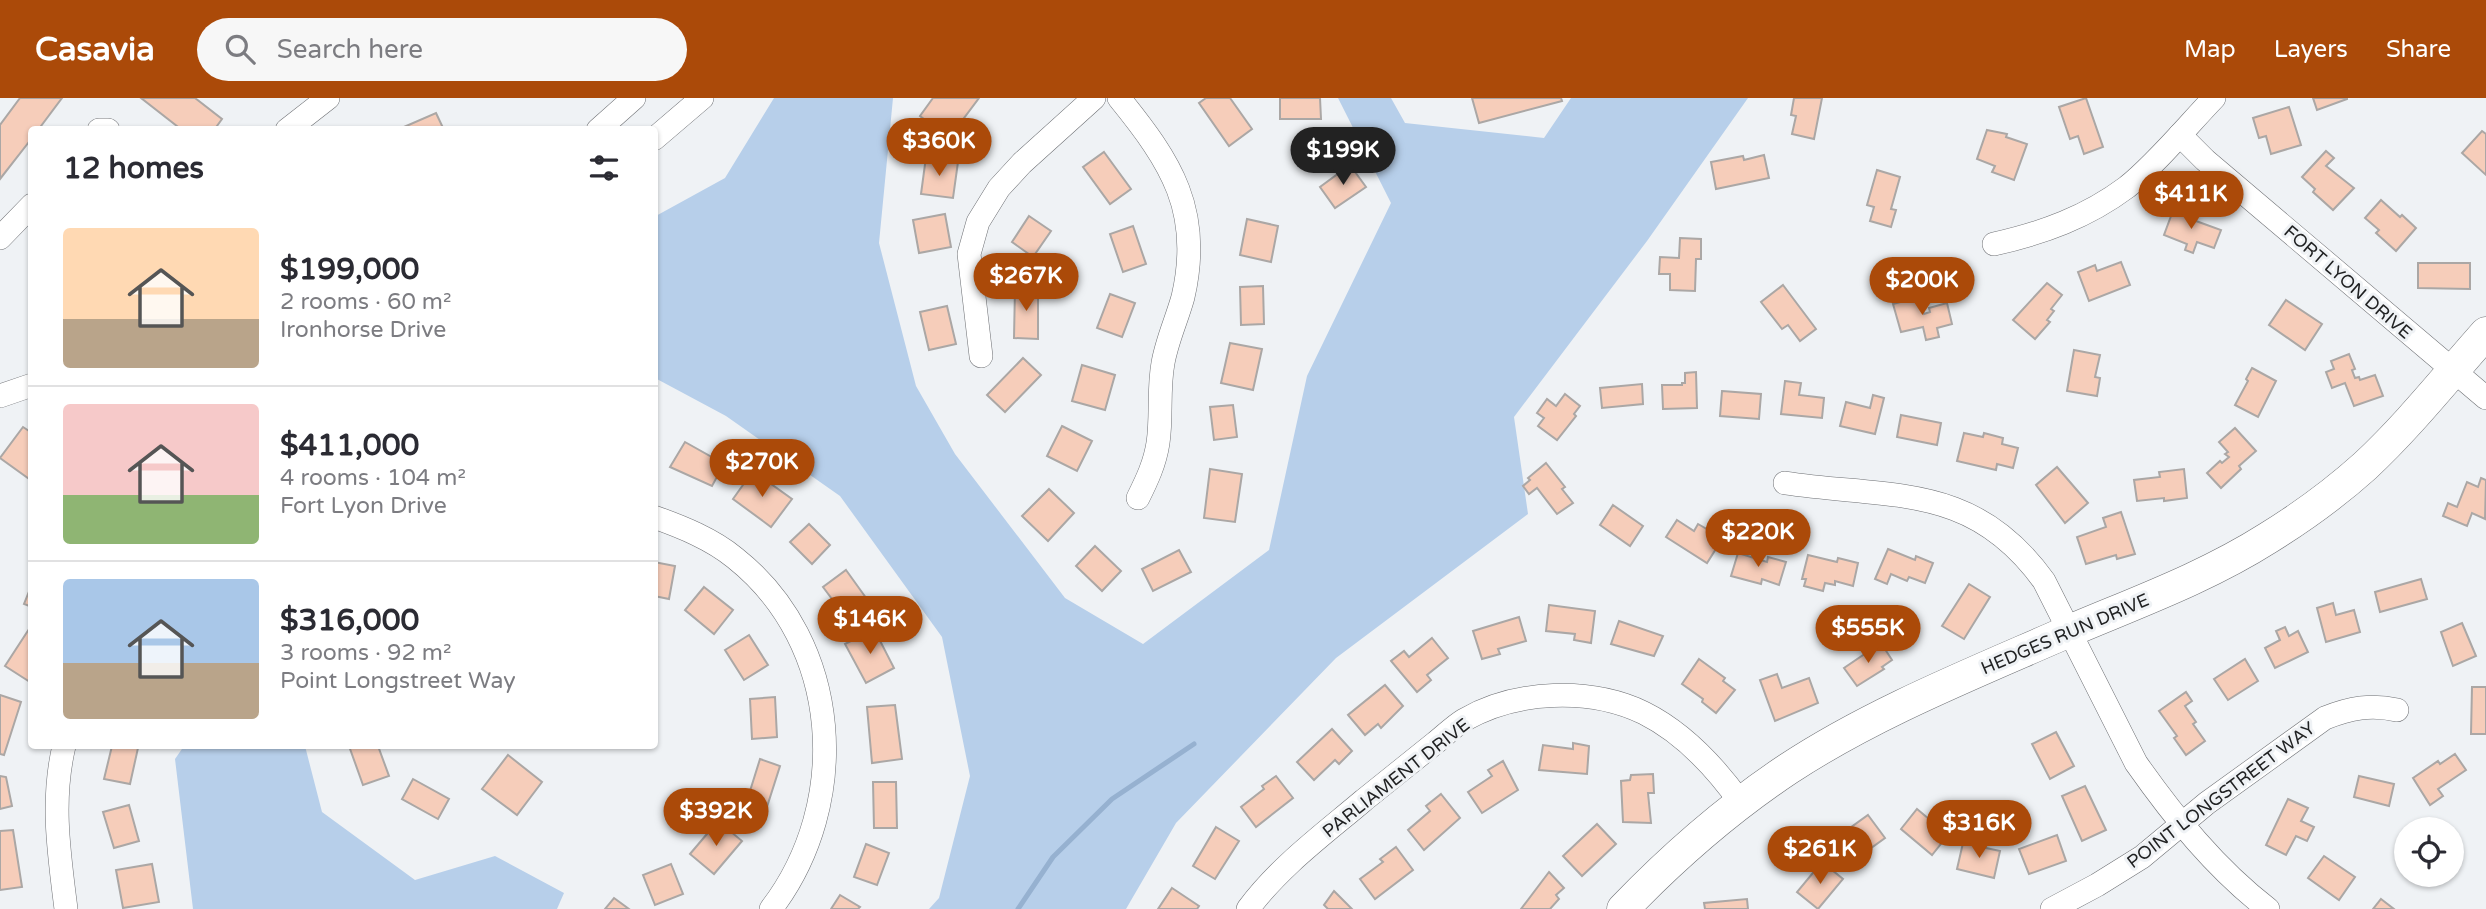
<!DOCTYPE html>
<meta charset="utf-8">
<style>
body{margin:0;font-family:"Varela Round",sans-serif;background:#f7f7f7;color:#2b2b33;height:100vh;display:flex;flex-direction:column;font-size:26px;white-space:nowrap}
*{box-sizing:border-box;margin:0}
p{font-size:23px;color:#7c7c81}
.icon{flex:none;width:38px;height:38px;fill:none;stroke:currentColor;stroke-width:2;stroke-linecap:round;stroke-linejoin:round}
.map{position:relative;flex:1;overflow:hidden}
.side{position:absolute;left:28px;top:28px;width:630px;height:623px;display:flex;flex-direction:column;background:#fff;border-radius:7px;box-shadow:0 2px 5px #0004}
.side>*{flex:none}
.tools{position:absolute;left:2394px;top:719px;display:grid;gap:14px}
.tools a{display:grid;place-items:center;width:70px;height:70px;border-radius:50%;background:#fff;box-shadow:0 2px 5px #0004;font-size:35px}
.price{position:absolute;translate:-50% -60px;padding:0 16px;border-radius:24px;background:#ab4a09;color:#fff;font-size:23px;line-height:46px;filter:drop-shadow(0 2px 4px #0008)}
.price::after{content:'';position:absolute;left:50%;top:42px;width:21px;height:16px;margin-left:-10px;background:inherit;clip-path:polygon(0 0,100% 0,50% 100%)}
.price.on{background:#222;color:#fff}
ul{padding:0;list-style:none}
li{display:flex;align-items:center;gap:21px;height:175px;padding:0 35px}
li+li{border-top:2px solid #e1e1e2}
li span{display:grid;place-items:center;flex:none;width:196px;height:140px;border-radius:7px;color:#555}
li>.icon{margin-inline-start:auto}
span .icon{width:84px;height:84px;fill:#fffc;stroke-width:1}
li b{font-size:30px}
h2{display:flex;justify-content:space-between;align-items:center;height:84px;padding:0 35px;font-size:30px}
header{display:flex;align-items:center;gap:42px;box-sizing:border-box;height:98px;padding:0 35px;background:#ab4a09;color:#fff}
header strong{font-size:33px}
nav{display:flex;gap:38px;margin-inline-start:auto;font-size:24px}
.search{width:490px;height:63px;background:#f7f7f7;display:flex;align-items:center;gap:18px;box-sizing:border-box;padding:0 24px;border-radius:38px;color:#7c7c81;font-size:26px}
.map>svg:first-child{display:block}
.green{fill:#b7cfea}
.lines{fill:none;stroke-linecap:round;stroke-linejoin:round}
.stream{stroke:#96b1d0;stroke-width:5}
.building{fill:#f6cdba;stroke:#aba7a5;stroke-width:2}
.street-casing{stroke:#6e7074;stroke-width:24}
.secondary-casing{stroke:#6e7074;stroke-width:33}
.street{stroke:#fff;stroke-width:23}
.secondary{stroke:#fff;stroke-width:32}
.labels{text-anchor:middle;dominant-baseline:central;stroke-width:6;stroke-linejoin:round;paint-order:stroke}
.street-label{font-size:18px;fill:#212223;stroke:#eff2f5}
</style>
<header>
<strong>Casavia</strong>
<div class="search"><svg class="icon" aria-label="search" viewBox="0 0 24 24"><circle cx="10" cy="10" r="6"/><path d="M15 15l6 6"/></svg>Search here</div>
<nav><a>Map</a><a>Layers</a><a>Share</a></nav>
</header>
<div class="map">
<svg width="2486" height="811" viewBox="0 0 2486 811">
<rect width="100%" height="100%" fill="#eff2f5"/>
<g class="green">
<path d="M774,0H893L879,145L916,288L955,356L1065,500L1143,546L1269,452L1307,278L1391,105L1338,0H1391L1405,25L1544,40L1571,0H1748L1647,143L1514,319L1528,416L1336,560L1176,725L1126,811H929L939,800L970,678L942,539L840,398L726,318L655,280L654,119L725,80Z"/>
<path d="M184,648H305L322,714L415,782L495,758L564,795L557,811H193L175,661Z"/>
</g>
<g class="lines">
<path class="stream" d="M1018,811L1053,759L1112,701L1194,646"/>
</g>
<g class="building">
<path d="M20,0H62L38,32H32V40L0,81V27Z"/>
<path d="M141,0H195L222,21L214,32H182Z"/>
<path d="M933,0H979L949,40L920,18Z"/>
<path d="M1206,0H1230L1252,31L1229,48L1199,5Z"/>
<path d="M1280,0H1320L1321,21H1280Z"/>
<path d="M1472,0H1561L1562,3L1479,25Z"/>
<path d="M1794,0H1822L1814,41L1792,36L1796,18L1791,17Z"/>
<path d="M2086,0L2103,49L2084,56L2078,38L2070,41L2059,9Z"/>
<path d="M2313,0H2347V1L2317,12Z"/>
<path d="M2289,9L2301,47L2271,56L2266,38L2259,40L2253,20Z"/>
<path d="M436,15L444,32H397Z"/>
<path d="M1987,32L2007,36L2006,39L2027,46L2014,82L1992,74L1995,68L1977,61Z"/>
<path d="M2482,33L2486,36V77L2462,55Z"/>
<path d="M2326,53L2334,60L2326,68L2354,90L2333,112L2313,94L2315,91L2302,79Z"/>
<path d="M1104,54L1131,91L1110,106L1083,69Z"/>
<path d="M1764,57L1769,80L1716,91L1711,64L1743,58L1744,62Z"/>
<path d="M926,59L958,64L953,100L921,96Z"/>
<path d="M1350,67L1366,89L1335,110L1320,89Z"/>
<path d="M1877,72L1900,79L1891,111L1896,112L1891,129L1870,123L1874,109L1867,107Z"/>
<path d="M2381,102L2400,119L2402,117L2416,130L2396,153L2376,135L2379,132L2365,120Z"/>
<path d="M2174,110L2197,119L2196,123L2221,132L2214,150L2197,144L2193,155L2185,152L2187,146L2164,137Z"/>
<path d="M945,116L951,149L919,155L913,122Z"/>
<path d="M1029,118L1051,133L1033,159L1012,144Z"/>
<path d="M1247,121L1278,128L1271,164L1240,157Z"/>
<path d="M1133,128L1146,166L1123,174L1110,136Z"/>
<path d="M1680,140L1701,141V161H1696L1695,193L1670,192V176H1659L1660,159L1679,160Z"/>
<path d="M2121,164L2130,187L2089,203L2078,174L2095,167L2097,173Z"/>
<path d="M2418,165H2470V191L2418,190Z"/>
<path d="M2047,185L2062,197L2051,211L2054,213L2047,222L2050,224L2035,241L2013,222Z"/>
<path d="M1783,187L1816,231L1800,243L1788,227L1782,231L1761,204Z"/>
<path d="M1263,188L1264,226L1241,227L1240,189Z"/>
<path d="M1015,190H1038V241L1014,240Z"/>
<path d="M1110,196L1135,205L1122,239L1097,230Z"/>
<path d="M1919,199L1924,216L1930,214L1929,210L1947,205L1952,226L1937,230L1939,239L1926,242L1923,229L1901,234L1893,206Z"/>
<path d="M2286,202L2322,226L2305,252L2269,227Z"/>
<path d="M947,208L956,246L929,252L920,214Z"/>
<path d="M1230,245L1262,251L1253,292L1221,285Z"/>
<path d="M2074,252L2100,257L2095,279L2100,280L2097,298L2067,293Z"/>
<path d="M2349,256L2355,271L2352,272L2355,280L2359,279L2360,282L2375,277L2383,298L2354,308L2345,285L2332,290L2326,274L2334,271L2331,263Z"/>
<path d="M1023,260L1041,277L1005,314L987,297Z"/>
<path d="M1082,267L1115,277L1105,312L1072,303Z"/>
<path d="M2252,270L2276,283L2258,319L2235,307L2248,283L2246,281Z"/>
<path d="M1696,274L1697,310L1663,311L1662,287H1682V285H1685V275Z"/>
<path d="M1785,283L1801,285L1799,297L1824,300L1822,320L1781,316Z"/>
<path d="M1642,286L1643,306L1602,310L1600,290Z"/>
<path d="M1722,293L1761,296L1759,321L1720,318Z"/>
<path d="M1565,296L1580,308L1574,316L1576,318L1557,342L1538,328L1544,320L1537,315L1547,301L1556,308Z"/>
<path d="M1873,297L1884,300L1875,336L1840,328L1846,304L1870,310Z"/>
<path d="M1233,307L1237,339L1214,342L1210,309Z"/>
<path d="M1901,317L1941,325L1937,347L1897,339Z"/>
<path d="M1062,328L1092,343L1077,373L1047,358Z"/>
<path d="M23,329L32,335V383L0,360Z"/>
<path d="M2235,330L2256,353L2239,368L2241,371L2221,390L2207,375L2220,363L2222,365L2229,359L2225,356L2228,354L2219,344Z"/>
<path d="M1964,335L1983,339L1984,335L2003,340L2002,346L2018,350L2013,370L1997,366L1996,372L1957,363Z"/>
<path d="M685,344L724,366L712,388L670,369Z"/>
<path d="M1546,365L1565,389L1562,391L1573,405L1557,416L1537,390L1529,396L1523,388L1530,382L1528,380Z"/>
<path d="M2057,369L2088,405L2065,425L2036,387Z"/>
<path d="M1210,371L1242,376L1235,424L1204,420Z"/>
<path d="M2184,371L2187,400L2164,403V400L2137,403L2134,382L2160,379L2159,374Z"/>
<path d="M753,373L792,401L771,429L733,401Z"/>
<path d="M2481,380L2486,382L2485,421L2472,415L2467,428L2443,418L2448,405L2457,409L2467,384L2478,389Z"/>
<path d="M1049,391L1074,415L1048,443L1022,418Z"/>
<path d="M1613,407L1643,428L1630,448L1600,427Z"/>
<path d="M2121,414L2135,456L2117,461L2116,457L2086,466L2077,439L2106,429L2103,420Z"/>
<path d="M1677,422L1694,433L1698,426L1717,437L1714,443L1719,446L1707,465L1666,439Z"/>
<path d="M809,426L830,447L812,466L790,444Z"/>
<path d="M1095,448L1121,473L1102,493L1076,468Z"/>
<path d="M1888,451L1915,462L1916,458L1933,465L1925,485L1909,479L1907,483L1891,476L1887,486L1875,481Z"/>
<path d="M1179,452L1191,474L1153,493L1142,471Z"/>
<path d="M1738,455L1767,464L1768,459L1786,464L1779,487L1762,481L1761,486L1731,478Z"/>
<path d="M1808,457L1837,464L1838,460L1858,465L1853,488L1835,483V487L1825,485L1823,493L1804,488L1806,481H1802Z"/>
<path d="M654,464L675,468L669,501L654,498Z"/>
<path d="M846,472L869,504L847,521L823,489Z"/>
<path d="M2421,481L2427,501L2380,514L2375,494Z"/>
<path d="M32,486V509L24,506Z"/>
<path d="M1969,486L1990,499L1964,541L1942,528Z"/>
<path d="M704,489L733,512L714,536L685,512Z"/>
<path d="M2333,505L2336,517L2354,512L2360,534L2326,544L2317,510Z"/>
<path d="M1549,507L1595,513L1591,545L1574,542L1575,536L1546,533Z"/>
<path d="M1519,519L1526,543L1498,551L1500,556L1482,561L1473,533Z"/>
<path d="M1619,523L1663,538L1654,558L1611,546Z"/>
<path d="M2462,525L2476,558L2453,568L2441,534Z"/>
<path d="M31,528L32,582L30,584L5,568Z"/>
<path d="M2285,529L2289,538L2298,533L2308,554L2275,570L2265,550L2280,542L2276,533Z"/>
<path d="M874,531L894,570L866,585L845,546Z"/>
<path d="M749,537L768,567L744,582L725,552Z"/>
<path d="M1432,540L1448,560L1427,577L1431,582L1417,594L1391,563L1404,553L1409,559Z"/>
<path d="M1881,545L1892,562L1882,569L1884,571L1857,588L1844,570Z"/>
<path d="M1699,561L1725,580L1723,583L1735,592L1716,615L1702,604L1703,601L1682,586Z"/>
<path d="M2245,561L2258,583L2228,602L2214,581Z"/>
<path d="M1777,576L1782,590L1809,580L1818,605L1775,623L1760,582Z"/>
<path d="M1385,587L1403,608L1381,630L1378,626L1365,637L1348,617Z"/>
<path d="M2472,589H2486V636H2471Z"/>
<path d="M2186,594L2192,603L2185,608L2196,624L2193,626L2205,643L2186,657L2174,640L2177,638L2159,613Z"/>
<path d="M0,597L21,604L4,657L0,656Z"/>
<path d="M775,599L777,639L752,641L750,601Z"/>
<path d="M895,607L902,661L872,665L867,609Z"/>
<path d="M1332,631L1352,653L1339,666L1335,662L1314,682L1297,664Z"/>
<path d="M2056,634L2074,668L2050,681L2032,646Z"/>
<path d="M1573,645L1589,648L1587,676L1539,672L1543,647L1573,651Z"/>
<path d="M112,648L138,650L130,686L104,681Z"/>
<path d="M349,648H378L389,678L363,687Z"/>
<path d="M2455,656L2466,672L2438,691L2443,698L2430,707L2413,680L2438,663L2440,666Z"/>
<path d="M508,657L542,684L517,717L482,691Z"/>
<path d="M760,661L780,668L765,715L745,709Z"/>
<path d="M1503,663L1518,692L1482,715L1468,694L1492,678L1488,672Z"/>
<path d="M1653,676L1654,695H1648L1651,725L1623,724L1621,683L1630,682L1631,677Z"/>
<path d="M0,678L6,679L12,708L0,711Z"/>
<path d="M1276,678L1293,700L1256,729L1241,709L1264,691L1262,688Z"/>
<path d="M2359,678L2394,686L2389,708L2354,699Z"/>
<path d="M413,681L449,701L438,721L402,701Z"/>
<path d="M873,684H896L897,730H874Z"/>
<path d="M2085,688L2106,732L2082,743L2062,698Z"/>
<path d="M1441,696L1460,720L1424,752L1408,732L1430,713L1426,708Z"/>
<path d="M2288,701L2308,710L2301,723L2314,729L2307,743L2296,738L2286,757L2266,747Z"/>
<path d="M129,707L139,743L114,750L103,714Z"/>
<path d="M1917,711L1948,737L1932,757L1901,731Z"/>
<path d="M1868,717L1885,740L1853,763L1836,740Z"/>
<path d="M718,723L742,743L714,776L690,756Z"/>
<path d="M1597,726L1616,746L1582,778L1563,758Z"/>
<path d="M1216,729L1239,743L1215,781L1193,768Z"/>
<path d="M13,732L22,789L0,792V733Z"/>
<path d="M2057,737L2066,763L2029,776L2019,751Z"/>
<path d="M1963,745L2000,753L1994,780L1957,771Z"/>
<path d="M866,746L889,755L877,787L854,779Z"/>
<path d="M1396,749L1413,772L1375,801L1360,781L1383,764L1380,761Z"/>
<path d="M2324,758L2355,779L2339,802L2308,780Z"/>
<path d="M1822,764L1843,781L1818,811L1797,794Z"/>
<path d="M152,766L159,804L123,810L116,772Z"/>
<path d="M671,766L683,796L655,807L643,777Z"/>
<path d="M1549,774L1564,790L1556,797L1559,801L1550,811H1521Z"/>
<path d="M1172,790L1199,808L1197,811H1158Z"/>
<path d="M1334,793L1352,811H1328L1324,807Z"/>
<path d="M840,797L860,809L858,811H831Z"/>
<path d="M614,800L629,811H605Z"/>
<path d="M1747,801L1748,811H1705L1704,805Z"/>
<path d="M2381,801L2394,811H2373Z"/>
</g>
<g class="lines">
<defs>
<g id="street">
<path d="M1119,0C1171,64 1203,113 1183,199C1177,221 1167,242 1163,265C1158,292 1162,319 1158,345C1155,365 1147,382 1138,400"/>
<path d="M99,32H108"/>
<path d="M287,32L328,0"/>
<path d="M598,32L634,0"/>
<path d="M2180,37L2205,62L2486,300"/>
<path d="M654,41L702,0"/>
<path d="M0,140L32,107"/>
<path d="M1994,146C2043,135 2087,119 2127,89C2156,66 2188,27 2214,0"/>
<path d="M981,258L969,156L978,124L999,90L1022,65L1094,0"/>
<path d="M0,298L32,287"/>
<path d="M1785,385C1892,401 1973,384 2044,483L2136,665C2174,719 2216,771 2268,811"/>
<path d="M654,419C682,429 712,441 735,460C842,545 852,705 771,811"/>
<path d="M64,648C51,703 59,755 66,811"/>
<path d="M1248,811C1280,768 1324,736 1364,702C1388,683 1411,664 1435,645C1444,638 1454,628 1464,622C1516,592 1590,589 1644,615C1684,635 1716,670 1741,705"/>
<path d="M2052,811L2097,787L2142,759L2207,705L2325,620C2350,610 2371,606 2397,612"/>
</g>
<path id="secondary" d="M1623,811C1673,759 1728,711 1788,671C1873,615 1974,575 2067,534C2135,505 2205,480 2268,440C2302,419 2335,395 2365,368C2409,327 2446,280 2486,235"/>
</defs>
<use href="#street" class="street-casing"/>
<use href="#secondary" class="secondary-casing"/>
<use href="#street" class="street"/>
<use href="#secondary" class="secondary"/>
</g>
<g class="labels">
<g class="street-label">
<text transform="translate(2348 184) rotate(41)">FORT LYON DRIVE</text>
<text transform="translate(2065 536) rotate(-23)">HEDGES RUN DRIVE</text>
<text transform="translate(1396 680) rotate(-38)">PARLIAMENT DRIVE</text>
<text transform="translate(2221 697) rotate(-37)">POINT LONGSTREET WAY</text>
</g>
</g>
</svg>
<div class="tools">
<a><svg class="icon" aria-label="locate" viewBox="0 0 24 24"><circle cx="12" cy="12" r="6"/><path d="M12 2v4M12 18v4M2 12h4M18 12h4"/></svg></a>
</div>
<b class="price" style="left:939px;top:80px">$360K</b>
<b class="price on" style="left:1343px;top:89px">$199K</b>
<b class="price" style="left:2191px;top:133px">$411K</b>
<b class="price" style="left:1026px;top:215px">$267K</b>
<b class="price" style="left:1922px;top:219px">$200K</b>
<b class="price" style="left:762px;top:401px">$270K</b>
<b class="price" style="left:1758px;top:471px">$220K</b>
<b class="price" style="left:870px;top:558px">$146K</b>
<b class="price" style="left:1868px;top:567px">$555K</b>
<b class="price" style="left:716px;top:750px">$392K</b>
<b class="price" style="left:1979px;top:762px">$316K</b>
<b class="price" style="left:1820px;top:788px">$261K</b>
<section class="side">
<h2>12 homes<svg class="icon" aria-label="filters" viewBox="0 0 24 24"><path d="M4 7h16M4 17h16"/><circle cx="9" cy="7" r="2"/><circle cx="15" cy="17" r="2"/></svg></h2>
<ul>
<li><span style="background:linear-gradient(#ffd9b3 65%,#b9a48a 0)"><svg class="icon" aria-label="home" viewBox="0 0 24 24"><path d="M3 11l9-7 9 7M6 9v11h12V9"/></svg></span><div><b>$199,000</b><p>2 rooms · 60 m²</p><p>Ironhorse Drive</p></div></li>
<li><span style="background:linear-gradient(#f6c9c9 65%,#8fb573 0)"><svg class="icon" aria-label="home" viewBox="0 0 24 24"><path d="M3 11l9-7 9 7M6 9v11h12V9"/></svg></span><div><b>$411,000</b><p>4 rooms · 104 m²</p><p>Fort Lyon Drive</p></div></li>
<li><span style="background:linear-gradient(#a9c7e8 60%,#b9a48a 0)"><svg class="icon" aria-label="home" viewBox="0 0 24 24"><path d="M3 11l9-7 9 7M6 9v11h12V9"/></svg></span><div><b>$316,000</b><p>3 rooms · 92 m²</p><p>Point Longstreet Way</p></div></li>
</ul>
</section>
</div>
